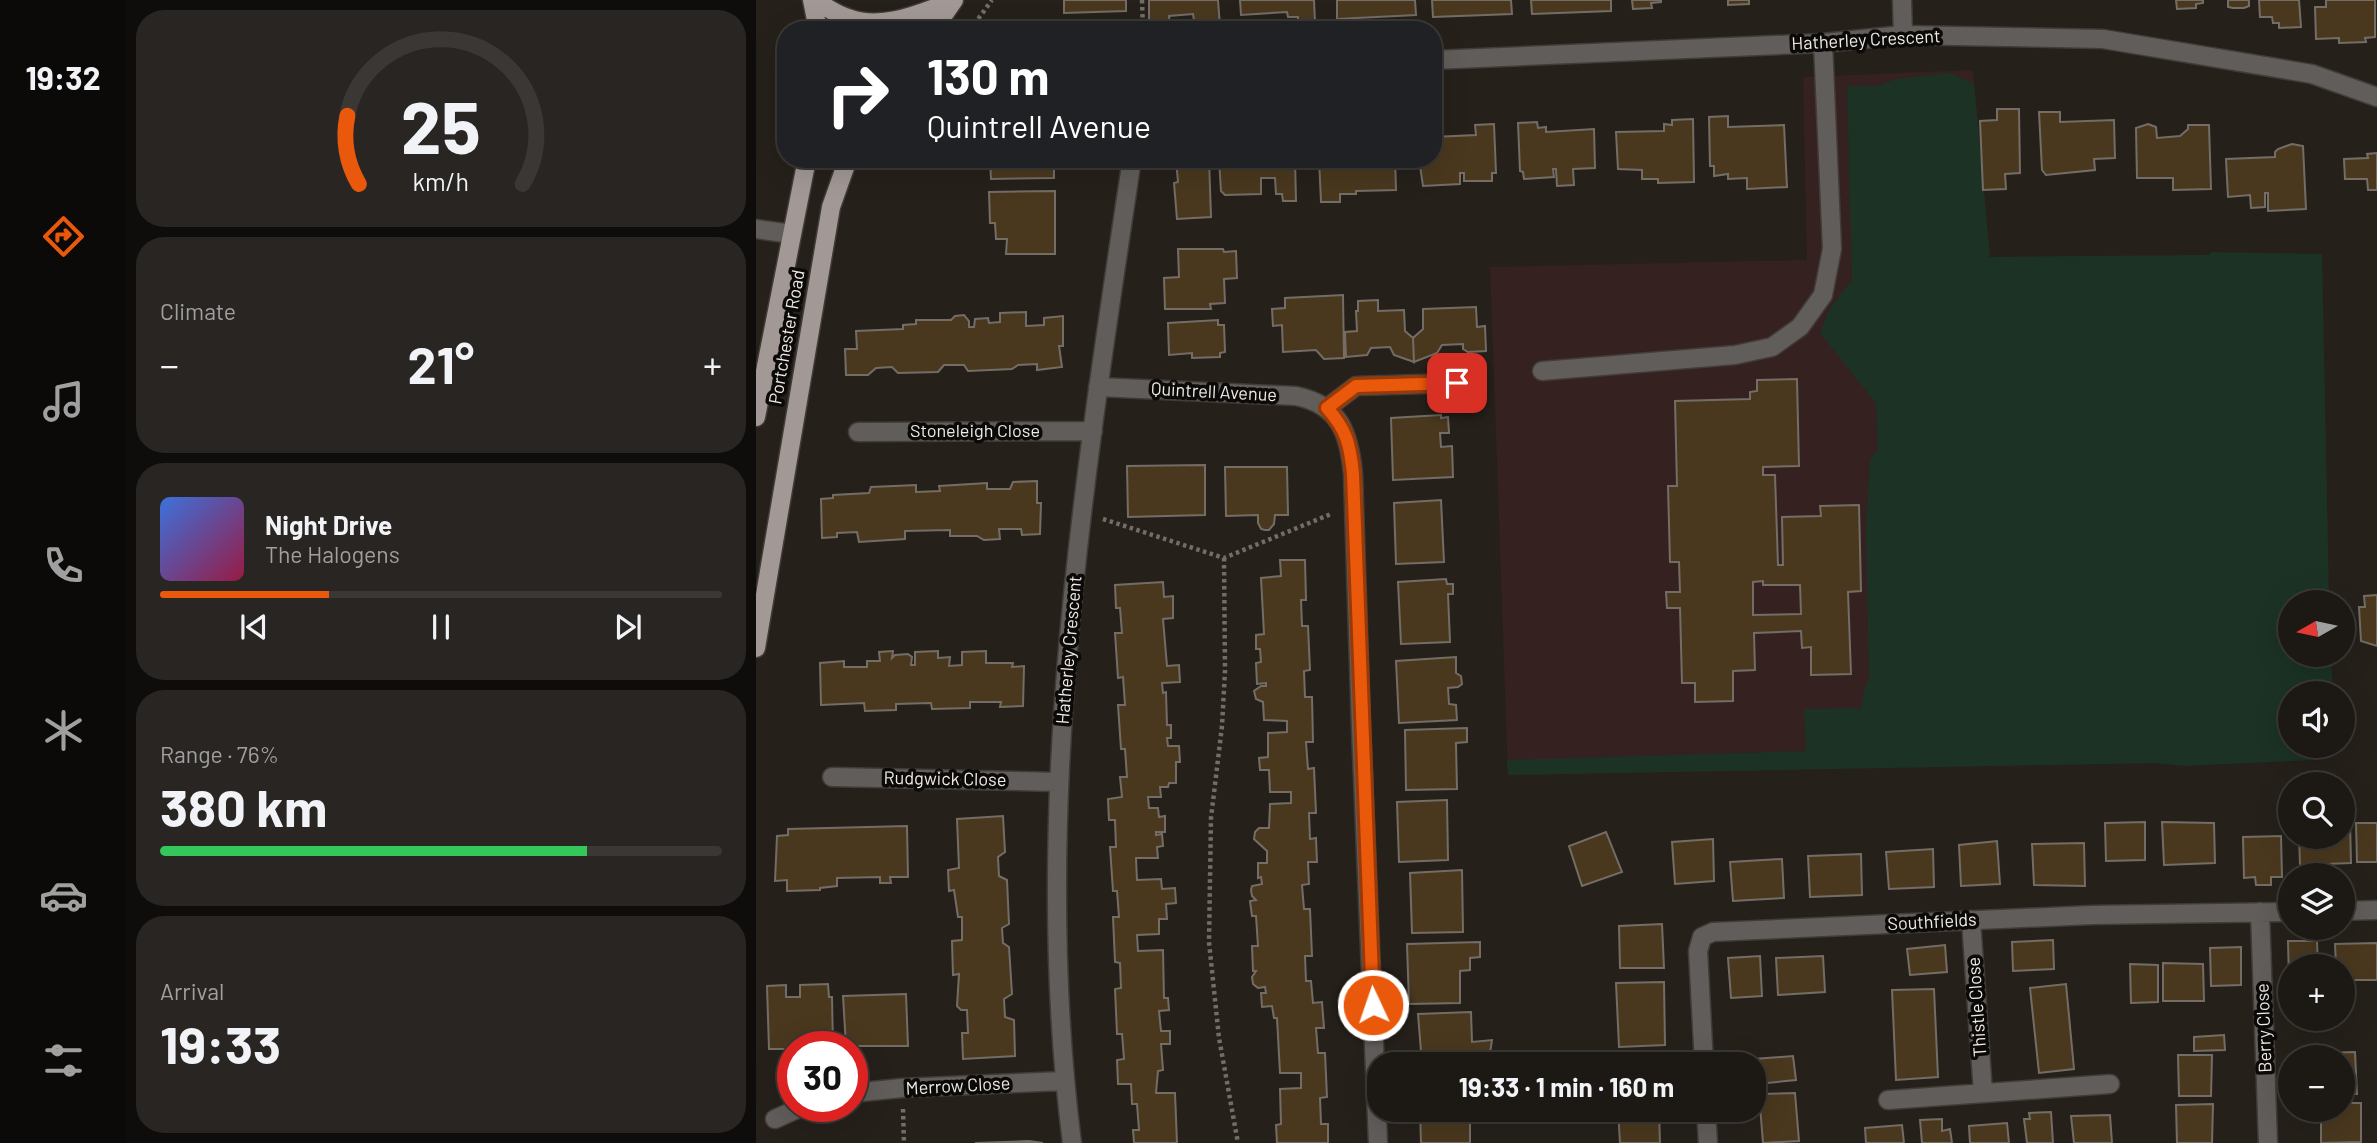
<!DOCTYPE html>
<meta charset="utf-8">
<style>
:root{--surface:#1c1814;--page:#292522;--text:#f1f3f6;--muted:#a0a0a0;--line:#3a3734;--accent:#ea580c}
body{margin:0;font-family:Barlow,sans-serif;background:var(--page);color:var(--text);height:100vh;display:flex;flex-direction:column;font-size:26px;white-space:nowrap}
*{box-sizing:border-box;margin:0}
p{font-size:23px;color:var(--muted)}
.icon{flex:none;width:38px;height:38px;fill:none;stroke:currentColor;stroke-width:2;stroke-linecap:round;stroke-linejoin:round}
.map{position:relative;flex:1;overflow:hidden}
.panel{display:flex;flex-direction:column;gap:10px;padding:10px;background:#0f0d0b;width:630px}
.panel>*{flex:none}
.hud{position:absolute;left:21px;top:21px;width:665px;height:147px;border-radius:28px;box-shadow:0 7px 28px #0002,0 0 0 2px var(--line);background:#202124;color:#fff;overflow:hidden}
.needle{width:46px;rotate:261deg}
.fabs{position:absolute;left:1522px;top:590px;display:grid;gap:14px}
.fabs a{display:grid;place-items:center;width:77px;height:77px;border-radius:50%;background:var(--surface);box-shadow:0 7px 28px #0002,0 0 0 2px var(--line);font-size:35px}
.speed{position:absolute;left:21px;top:1031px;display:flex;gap:14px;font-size:35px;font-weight:700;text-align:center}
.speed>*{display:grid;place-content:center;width:91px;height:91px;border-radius:50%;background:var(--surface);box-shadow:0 7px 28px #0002,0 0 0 2px var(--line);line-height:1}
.speed .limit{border:10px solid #d22;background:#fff;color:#111}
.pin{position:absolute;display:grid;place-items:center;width:60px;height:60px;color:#fff;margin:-30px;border-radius:14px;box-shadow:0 4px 10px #0006}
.me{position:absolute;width:77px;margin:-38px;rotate:357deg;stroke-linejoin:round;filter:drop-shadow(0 0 5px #0008)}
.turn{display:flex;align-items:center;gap:24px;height:147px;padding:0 35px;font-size:32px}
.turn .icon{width:91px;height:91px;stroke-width:2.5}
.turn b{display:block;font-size:49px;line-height:60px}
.big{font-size:52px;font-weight:700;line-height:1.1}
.panel .card{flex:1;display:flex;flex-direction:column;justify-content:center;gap:10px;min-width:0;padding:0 24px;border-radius:28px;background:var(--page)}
.panel .dial{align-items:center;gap:0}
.dial svg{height:182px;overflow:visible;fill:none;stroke:var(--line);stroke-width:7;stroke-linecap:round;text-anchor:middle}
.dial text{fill:var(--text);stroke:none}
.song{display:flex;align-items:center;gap:21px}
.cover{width:84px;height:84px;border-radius:10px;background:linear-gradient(135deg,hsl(220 70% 55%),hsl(340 70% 35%))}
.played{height:7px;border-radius:4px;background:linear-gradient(90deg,var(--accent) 30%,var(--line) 30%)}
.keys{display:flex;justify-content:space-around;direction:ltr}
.heat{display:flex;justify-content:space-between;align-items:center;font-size:38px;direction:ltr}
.charge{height:10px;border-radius:5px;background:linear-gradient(90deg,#34c759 76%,var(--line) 0)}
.trip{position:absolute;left:611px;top:1052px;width:399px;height:70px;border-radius:28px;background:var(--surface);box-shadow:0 7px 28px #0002,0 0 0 2px var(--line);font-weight:700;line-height:70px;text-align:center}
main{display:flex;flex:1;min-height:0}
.dock{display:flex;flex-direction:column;width:126px;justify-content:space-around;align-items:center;background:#0b0a08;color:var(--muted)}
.dock .icon{width:49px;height:49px}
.dock .current{color:var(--accent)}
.dock b{font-size:32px;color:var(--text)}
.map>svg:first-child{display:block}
.education{fill:#352220}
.green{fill:#1b3225}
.building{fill:#49381e;stroke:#736d66;stroke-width:2;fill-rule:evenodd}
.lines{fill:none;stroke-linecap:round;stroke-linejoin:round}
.minor-casing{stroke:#413c37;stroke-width:21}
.major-casing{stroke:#413c37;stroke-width:21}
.path{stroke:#716d68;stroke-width:4.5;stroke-dasharray:3.5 3.5;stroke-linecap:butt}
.minor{stroke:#615d5b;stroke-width:18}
.major{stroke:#a29996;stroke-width:18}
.route-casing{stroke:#983908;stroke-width:18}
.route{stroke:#ea580c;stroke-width:12}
.labels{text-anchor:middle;stroke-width:7;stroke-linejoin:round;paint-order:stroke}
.street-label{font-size:18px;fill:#eeeae6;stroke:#0c0a08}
</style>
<main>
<nav class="dock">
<b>19:32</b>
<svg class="icon current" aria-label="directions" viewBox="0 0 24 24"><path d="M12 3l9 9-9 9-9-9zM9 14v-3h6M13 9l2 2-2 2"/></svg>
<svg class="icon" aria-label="music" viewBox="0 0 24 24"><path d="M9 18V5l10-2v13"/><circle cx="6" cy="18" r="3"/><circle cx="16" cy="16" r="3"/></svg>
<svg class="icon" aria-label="phone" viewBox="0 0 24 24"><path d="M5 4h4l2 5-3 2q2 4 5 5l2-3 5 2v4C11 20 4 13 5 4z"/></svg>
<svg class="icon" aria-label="climate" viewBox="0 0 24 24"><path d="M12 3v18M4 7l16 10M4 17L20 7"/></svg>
<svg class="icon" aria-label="car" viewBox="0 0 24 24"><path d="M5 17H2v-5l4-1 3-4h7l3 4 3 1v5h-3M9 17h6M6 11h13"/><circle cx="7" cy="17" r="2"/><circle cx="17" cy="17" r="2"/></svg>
<svg class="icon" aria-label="filters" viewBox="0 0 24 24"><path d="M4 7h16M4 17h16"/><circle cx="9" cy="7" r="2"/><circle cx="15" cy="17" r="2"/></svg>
</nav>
<section class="panel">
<div class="card dial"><svg viewBox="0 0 100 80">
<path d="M14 69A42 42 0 1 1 86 69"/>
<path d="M14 69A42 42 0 0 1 9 39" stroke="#ea580c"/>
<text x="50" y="56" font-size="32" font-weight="700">25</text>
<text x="50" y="72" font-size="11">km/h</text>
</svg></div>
<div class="card"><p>Climate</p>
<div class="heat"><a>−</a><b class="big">21°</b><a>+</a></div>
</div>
<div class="card">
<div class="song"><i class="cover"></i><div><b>Night Drive</b><p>The Halogens</p></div></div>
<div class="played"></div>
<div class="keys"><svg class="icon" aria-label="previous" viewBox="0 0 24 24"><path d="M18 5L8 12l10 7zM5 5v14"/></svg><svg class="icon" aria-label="pause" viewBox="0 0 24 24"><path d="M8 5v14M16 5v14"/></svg><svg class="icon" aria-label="next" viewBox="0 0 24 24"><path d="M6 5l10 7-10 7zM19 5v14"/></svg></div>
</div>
<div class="card"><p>Range · 76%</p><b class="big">380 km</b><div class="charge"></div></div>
<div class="card"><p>Arrival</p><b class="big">19:33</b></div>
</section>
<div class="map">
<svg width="1621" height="1143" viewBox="0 0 1621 1143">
<rect width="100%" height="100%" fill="#25201a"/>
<path class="education" d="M1217,70L1234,257L1566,254L1573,602H1535V746H1576V756L1399,763L752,775L734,267L1051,260L1047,77Z"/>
<path class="green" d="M1195,73L1218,84L1234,257L1452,255L1456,252L1566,254L1573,602H1535V654L1575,655L1577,693H1535V746H1576V756H1561L1558,760L1427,766L1400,763L752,775L751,760L1050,751L1048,709L1106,708L1108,689L1113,679L1110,528L1114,460L1122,449L1120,403L1064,333L1073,310L1096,279L1091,86H1122L1140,79Z"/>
<path class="building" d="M308,0H370V11L308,13Z
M393,0H462L464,26L446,27L438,20L437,14L413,16L414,27L393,28Z
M484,0H558L559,22H542V17H532L531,12L485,15Z
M581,0H659L660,15L581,19Z
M676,0H755L756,14L677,17Z
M775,0H855V11L776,14Z
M876,0H905V2L895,3L896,8L877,9Z
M972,0H993V4L972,5Z
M1420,0H1447V3L1440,4V8L1421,9Z
M1472,0H1493V6L1488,8H1477L1472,7Z
M1503,0H1543L1545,27L1523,28V23H1517L1516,17H1504Z
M1570,0H1619V37L1609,38L1610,42L1583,43V38L1560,39L1559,7H1570Z
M1241,109H1263L1264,173L1249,174L1250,189L1227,190L1224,121L1241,120Z
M1283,112H1304V122L1358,120L1359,158L1338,159L1339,170L1290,175L1286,170Z
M972,116V127L1028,125L1031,187L991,189V178L972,179V174L958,176V166H954L953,117Z
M937,119L938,182L902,183V179H886V170L862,169L860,132L908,131V124L916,125V120Z
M781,122L782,128L790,127V132L838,129L839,168L817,169L818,185L801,186L800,169H797L798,177L768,179L767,172L764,171L762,123Z
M738,124L740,173H736V181H708V173H704V184L667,186L663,159H677V137L720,135L719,125Z
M1392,124L1400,127L1401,138L1424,136L1432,129V125H1453L1455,189L1417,190V178H1381L1380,128Z
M1536,144L1547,146L1550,209L1512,211V193H1509V207L1495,208L1494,195L1472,197L1470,159L1519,157V152L1522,149Z
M1621,153V190H1612L1611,179H1589L1588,159L1612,158L1611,154Z
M234,159H298V178L235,179Z
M453,159L455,217L421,219L418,183L422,182L420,160Z
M463,159H539L540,201H527L526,194H520L519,178H505V194L469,195L465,191Z
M563,159H639L640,190L600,191V194H584V202H565Z
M299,191V254H250L251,239H240L239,223H234L233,192Z
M422,249H467L468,252L480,251L481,278L468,279L469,303L454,304L455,309H409L408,278L423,277Z
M587,295L588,358L568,359L560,350L527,352L526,325L517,326L516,309L529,308V298Z
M622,300V311L648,310L649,331L657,338L658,362L638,355L634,347L615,348L611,355L590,357L589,332L601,331L600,311H602V301Z
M720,307L721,327L729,326L730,351L712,352L707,349V344L686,345L681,353L658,362L657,338L667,329V309Z
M270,312V326L288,325V318L307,316V346H303L306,367L281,370V364L262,365L256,369L212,371L208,365H188L182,372L142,373L136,367L120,368L112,375H90L89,349H101L100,331L147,329V325L160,324V320H195L199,316L208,315L213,321V327H218L219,319L232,318L233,323L244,322V313Z
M462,320V325H468L469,352L464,353V357L436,358V353L413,355L412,323Z
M1041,379L1043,466L1007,467V475H1019L1022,565H1027L1026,517L1065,516L1064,506L1103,505L1105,591L1092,592L1095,674L1055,675V647L1046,648L1045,631L998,633L999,670L977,671V701L939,702V683H926L924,608H911L910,592H924L923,562H914L912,486H921L919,401L994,399V392L1001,391V380ZM1007,581V585H1044L1045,614L997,615V582Z
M685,415V418L692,417L693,433H684L685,447L696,446L697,477L637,480L635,418Z
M449,465V515L372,517L371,466Z
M469,467H531L532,515H519L518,524L513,530H509L505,529L502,523V515L470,516Z
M281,481V503H285L284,534L266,535L265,529H243L244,539L228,540L221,536H194V530L149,531V539L103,542L101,532L81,533V537L66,538L65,499L77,498V495L113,493L115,487L160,485V492L184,491L183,486L231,483V489H254L257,482Z
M685,500L688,562L640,564L638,503Z
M524,560H549L550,600H545L546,626H552L554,670L548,671L549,697H556L557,742H550L552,769L558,768L560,813H553L554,839L560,838L561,862H552L553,884L546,885L548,909H554L556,956H549L550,981H555L557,1003L566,1002L568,1028H560L562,1053H569L571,1097L564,1098L565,1124H572V1143H521L520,1125L525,1124L524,1089L545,1088V1073H524L521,1018H518L516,1006L506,1007L505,993H510L509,987L502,988L497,984L496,977L500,971H497L496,946H502L500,916H496L494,901L500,900L496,896L495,890L496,886L506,884L505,877L502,878V863H511V851L498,839L499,832L503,828H513L514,804L535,803V792H514L513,770H504L503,758L512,757V733L531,732V721L508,720L507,702L500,699L498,691L505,686H510V683L501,684L500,663L505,662L504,649H500V635L508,634L505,578L525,576Z
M690,579L691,584H697V594H692L694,642L645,644L642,582Z
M407,582L408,597L417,596V618L407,619L411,666L423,665L424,682L406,683L407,693L410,692L411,725H415V738H411L412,746H423L424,762H420V783H413L412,787H404L405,797H392L393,808H402L403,817L409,816V832H400V835L406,834L407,846L401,847L402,858H380L381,880L405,879L406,889L419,888L420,903L410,904L411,919H403V934L381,935L382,951L407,950L408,998H412L413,1010L403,1011L405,1031H414V1044H405L407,1070L402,1071L400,1093H419L421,1143H378L377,1130H383L381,1104H376L375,1084H362L361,1060L368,1059L366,1034H361L359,989L365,988L364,963L359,962L357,917H363L361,891H357L354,847H360L359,820H353L352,799L366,797L364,777H371L369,749H365L362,705H369L367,677L362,678L359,633H366L364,608H360L359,585Z
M1621,595V646L1605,641L1603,607H1609L1608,596Z
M137,651L136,658L139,655L152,654L156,657L155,665H159V652L182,651V658L194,657L193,666L206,665V652L230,651V663H257L256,667L268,666L267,706L244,707L245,702H214V708L176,709L175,703L140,704V710L109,711L108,703L65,705L64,663L88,661V667H111V661H124L123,652Z
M700,657V673L705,676L706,684L702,687L692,688L693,704L700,705L701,720L643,723L640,661Z
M711,728V742L700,743L701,789L650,790L649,730Z
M691,800L692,860L643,862L641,802Z
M247,816L249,852L242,857L243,876L251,880L253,924L246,928L247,943L253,947L256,994L248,999L249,1017L258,1020L259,1056L207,1059L206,1033H212L211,1010H205L201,1006L203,974L197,975L196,941L206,940V917H202L198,890L193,891L192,870L203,868L201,819Z
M1389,822V860L1350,861L1349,823Z
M1406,822L1458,823L1459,863L1408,865Z
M1587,822H1594L1595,863L1544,865L1543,836H1587Z
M1600,823H1621V862H1601Z
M151,826L152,877H134L135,883H124V877L81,878V886L64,888V890L31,891V880L19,881L21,836L32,835V829Z
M850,832L866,872L826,886L813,846Z
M1525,836L1526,877H1515V885H1500L1499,877L1488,878L1487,837Z
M957,839L958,881L919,884L916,842Z
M1241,841L1244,884L1205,886L1203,845Z
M1328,843L1329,886L1278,885L1276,844Z
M1177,849L1178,887L1133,889L1130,852Z
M1105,854L1106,895L1054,897L1052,856Z
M1026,859L1028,898L977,901L974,862Z
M706,870L707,932L656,933L654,873Z
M906,924L908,968H864L863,926Z
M1297,940L1298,969L1257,971L1256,942Z
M1532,941H1561L1562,966H1535V982H1533Z
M724,942V957L714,958V970L704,971V1003L653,1004L651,944Z
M1621,943V980H1587V966H1580L1579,944Z
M1189,945L1191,972L1154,975L1151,949Z
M1485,947V985L1455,986L1454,948Z
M1004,956L1006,996L975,998L972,958Z
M1067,956L1069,992L1022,995L1020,958Z
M1407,963L1447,964L1448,1001H1407Z
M1374,964L1402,965V1002L1375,1003Z
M908,982L909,1045L863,1047L860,983Z
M72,984L73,997H76L77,1046H37V1049H13L11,986L30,985V997H44V985Z
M1310,984L1318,1069L1283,1073L1274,988Z
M1178,989L1182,1077L1140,1080L1136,990Z
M150,994L152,1046H90L87,996Z
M715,1012L716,1042L736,1040L734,1053H728V1064H666L662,1014Z
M1468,1035L1469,1050L1438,1051V1037Z
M1599,1052L1601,1094H1587V1057H1565V1053Z
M899,1053L900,1064H868L867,1055Z
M1422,1055H1456L1455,1096H1423Z
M1037,1056L1040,1080L1001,1084L998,1059Z
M1039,1093L1043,1141L1007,1143L1003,1094Z
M1587,1103H1605V1142L1565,1143V1110H1587Z
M1457,1104L1456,1143H1421L1420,1105Z
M664,1110H730L726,1115H714V1143H665Z
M862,1110H903L904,1143H864Z
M1295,1112L1297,1143H1271L1268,1119H1274L1273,1113Z
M1354,1115L1356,1143H1318L1315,1116Z
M1186,1119V1131L1194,1129L1196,1143H1166L1164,1120Z
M1251,1123L1253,1143H1214L1213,1126Z
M1146,1125L1148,1143H1110L1109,1128Z
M273,1141L287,1143H219Z"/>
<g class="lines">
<defs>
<path id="minor" d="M1146,0L1147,35
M677,60L1067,43L1147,35L1347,39L1556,74L1621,97
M0,229L36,234
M786,371L979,355L1016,347L1044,327L1067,295L1076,249L1067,43
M342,387L540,396C584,405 593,433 597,474L605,728L622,1143
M571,408L600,386L701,383
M102,432L337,431
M76,777L302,782
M1587,911L1621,910
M1504,912L1512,1143
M1215,920L1227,1093
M948,1064L942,951L946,937L957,932L1336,915L1535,912
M96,1093L146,1088L308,1081
M1132,1100L1354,1084
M950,1110L952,1143
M19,1119L48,1106
M316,1143C274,815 327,484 376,159"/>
<path id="major" d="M56,0L62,30
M59,0C69,7 80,14 92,18C127,31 165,13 197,1
M177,30L198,0
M0,417L51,159
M0,648L75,207L92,159"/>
</defs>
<use href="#minor" class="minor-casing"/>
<use href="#major" class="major-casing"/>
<path class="path" d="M386,0L387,30
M214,30L236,0
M347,519L468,558L575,514
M468,558L469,671L466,726L455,818L453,942L463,1038L482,1143
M147,1109L148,1143"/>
<use href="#minor" class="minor"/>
<use href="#major" class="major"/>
</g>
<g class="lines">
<defs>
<path id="route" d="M617,1005L597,474C594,445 591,430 571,408L600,386L701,383"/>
</defs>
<use href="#route" class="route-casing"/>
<use href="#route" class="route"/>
</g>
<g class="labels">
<g class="street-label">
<text transform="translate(1110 40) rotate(-3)" y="6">Hatherley Crescent</text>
<text transform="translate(31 337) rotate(-80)" y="6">Portchester Road</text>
<text transform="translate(458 392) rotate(3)" y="6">Quintrell Avenue</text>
<text x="219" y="437">Stoneleigh Close</text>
<text transform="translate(313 650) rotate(-85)" y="6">Hatherley Crescent</text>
<text transform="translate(189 779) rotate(1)" y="6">Rudgwick Close</text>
<text transform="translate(1176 922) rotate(-3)" y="6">Southfields</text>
<text transform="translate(1221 1007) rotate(-94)" y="6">Thistle Close</text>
<text transform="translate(1508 1028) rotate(-92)" y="6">Berry Close</text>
<text transform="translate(202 1086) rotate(-3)" y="6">Merrow Close</text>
</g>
</g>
</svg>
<div class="fabs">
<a><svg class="needle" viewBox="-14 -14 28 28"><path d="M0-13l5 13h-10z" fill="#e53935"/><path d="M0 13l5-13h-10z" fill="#a0a0a0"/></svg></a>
<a><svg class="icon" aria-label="sound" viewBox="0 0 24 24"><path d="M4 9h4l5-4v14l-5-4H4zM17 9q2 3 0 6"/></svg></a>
<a><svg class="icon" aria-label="search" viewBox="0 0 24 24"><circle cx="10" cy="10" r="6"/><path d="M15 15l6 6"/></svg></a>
<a><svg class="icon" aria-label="layers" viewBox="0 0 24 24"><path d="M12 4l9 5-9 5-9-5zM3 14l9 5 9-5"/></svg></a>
<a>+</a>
<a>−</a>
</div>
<div class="speed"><div class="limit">30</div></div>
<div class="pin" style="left:701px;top:383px;background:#d93025"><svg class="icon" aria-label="arrive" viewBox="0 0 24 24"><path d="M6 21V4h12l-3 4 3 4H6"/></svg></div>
<svg class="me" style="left:617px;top:1005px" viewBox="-20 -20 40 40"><circle r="17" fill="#ea580c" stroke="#fff" stroke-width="3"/><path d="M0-11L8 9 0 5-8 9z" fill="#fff"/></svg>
<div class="trip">19:33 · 1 min · 160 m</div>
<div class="hud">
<div class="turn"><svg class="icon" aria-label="right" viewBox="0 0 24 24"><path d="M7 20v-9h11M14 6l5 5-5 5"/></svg><div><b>130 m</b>Quintrell Avenue</div></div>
</div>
</div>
</main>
